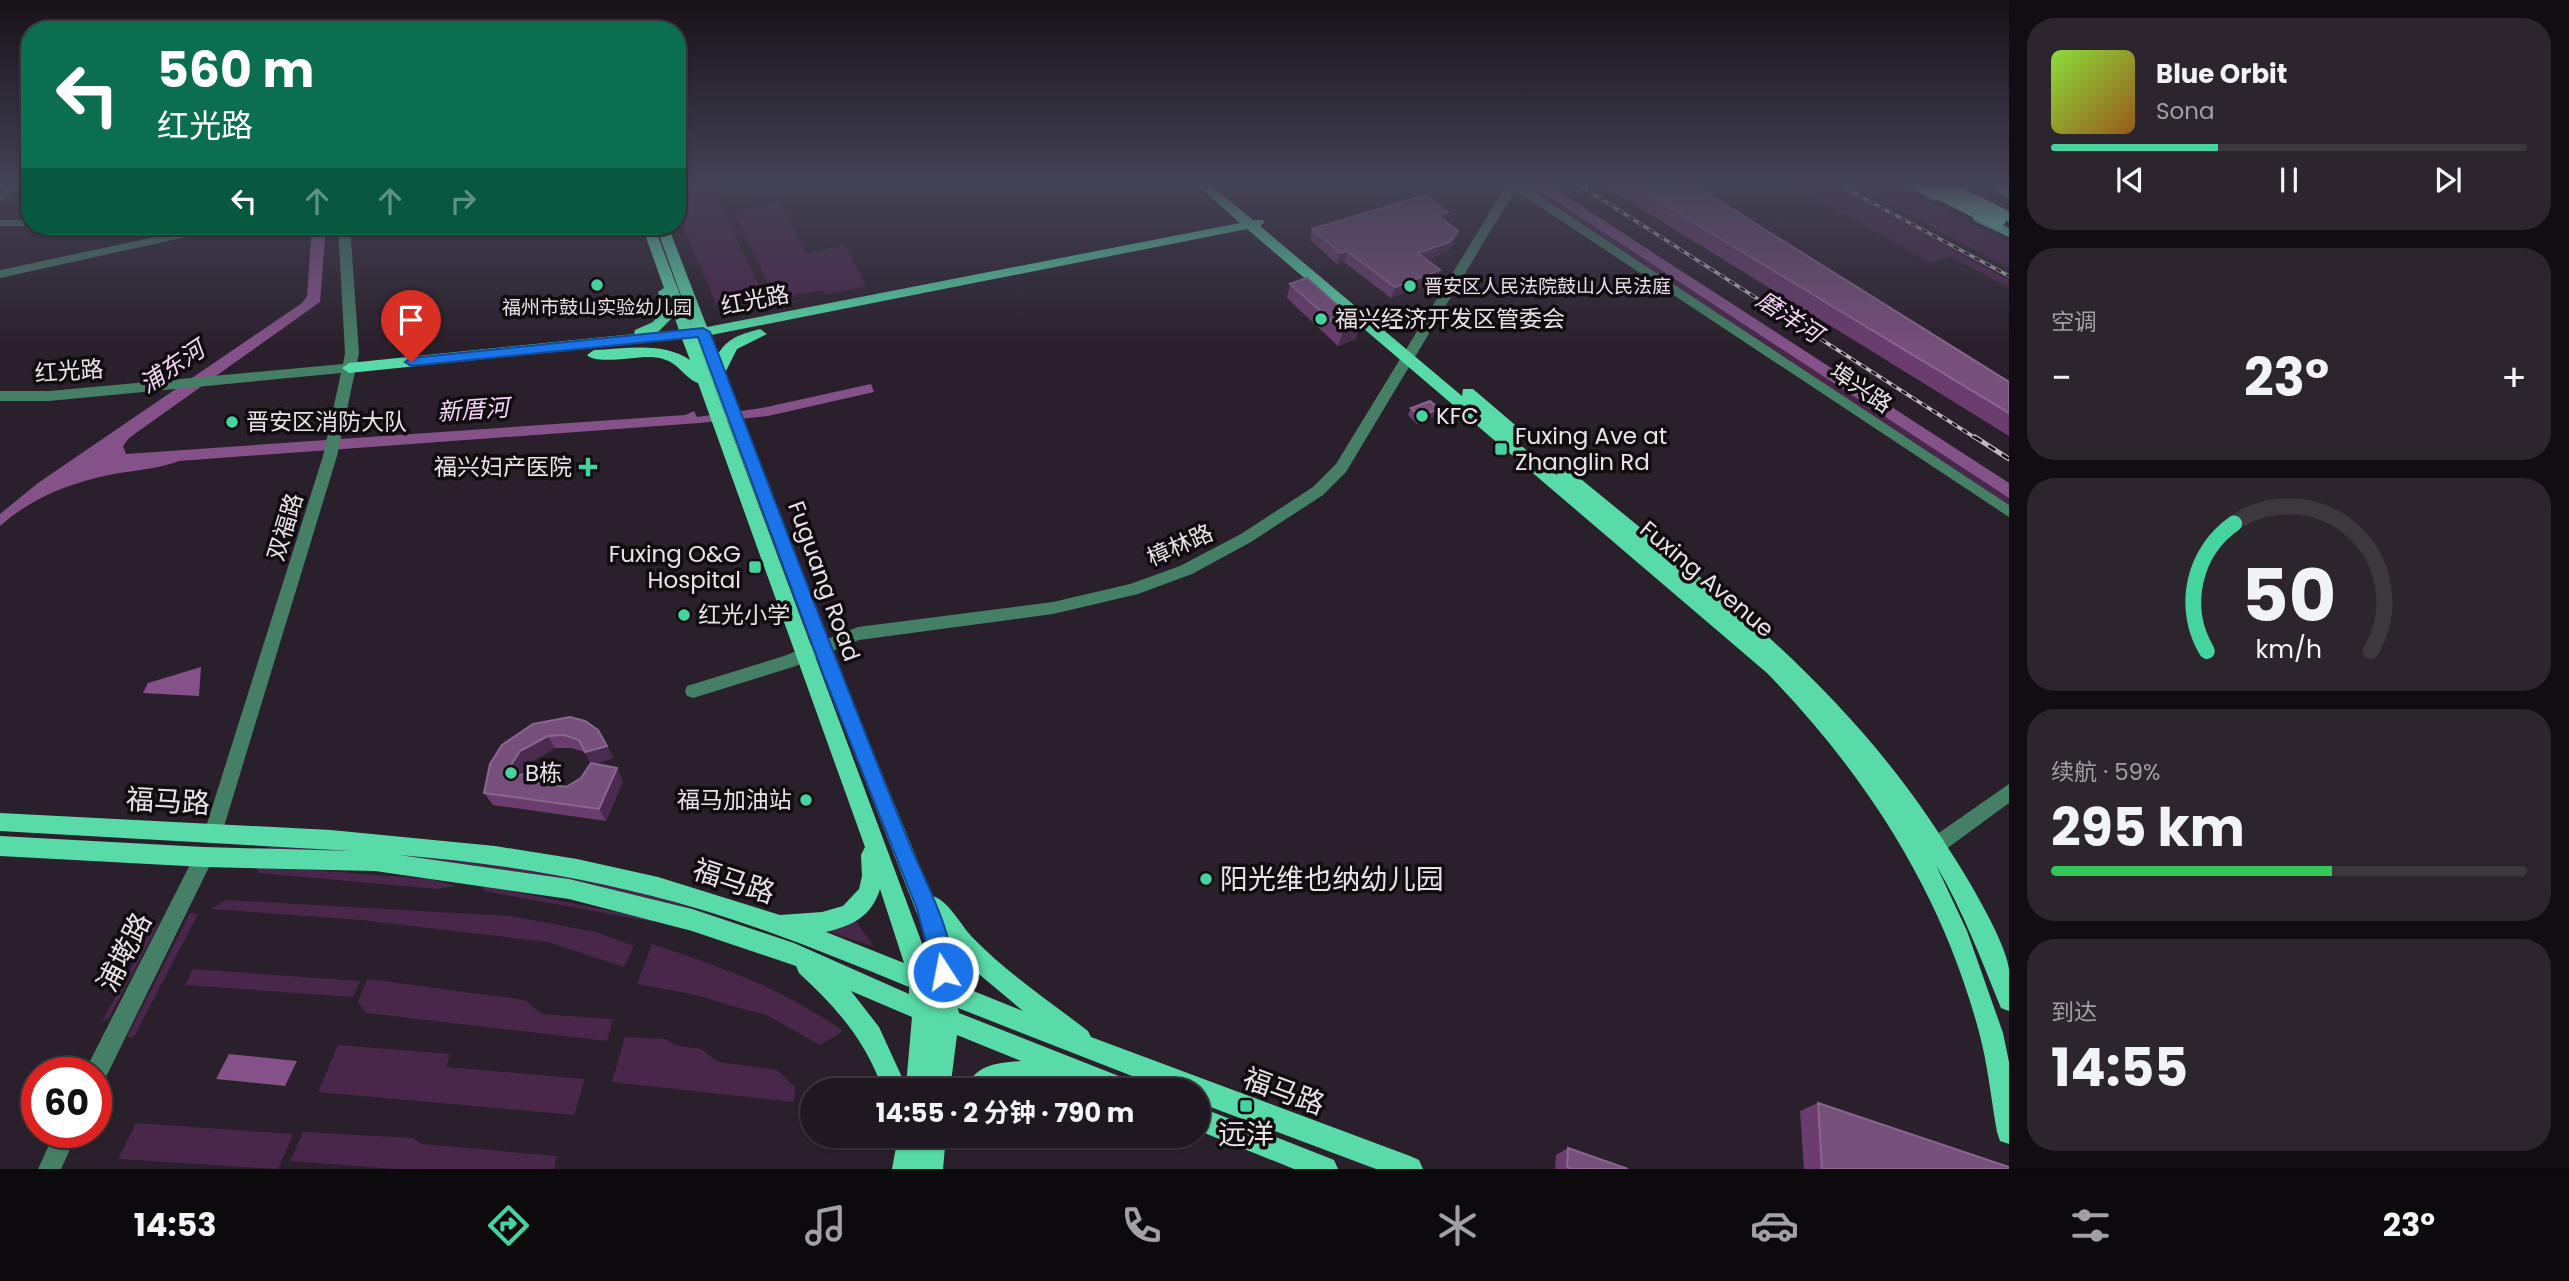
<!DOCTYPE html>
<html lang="zh">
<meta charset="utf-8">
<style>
:root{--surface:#201820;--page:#2d252d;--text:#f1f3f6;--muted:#a2a0a5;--line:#3d373e;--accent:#45d49f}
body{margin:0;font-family:Poppins,"Noto Sans SC",sans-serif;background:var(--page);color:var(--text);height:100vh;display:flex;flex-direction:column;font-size:26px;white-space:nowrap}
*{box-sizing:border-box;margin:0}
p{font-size:23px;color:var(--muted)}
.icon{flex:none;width:38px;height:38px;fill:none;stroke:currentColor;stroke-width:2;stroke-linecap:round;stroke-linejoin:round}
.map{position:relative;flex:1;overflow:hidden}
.drawer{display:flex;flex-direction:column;gap:18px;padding:18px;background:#120d12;width:560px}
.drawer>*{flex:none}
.banner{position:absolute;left:21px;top:21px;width:665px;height:214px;border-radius:28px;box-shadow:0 2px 5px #0004,0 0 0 2px var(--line);background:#0b6e4f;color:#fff;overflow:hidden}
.speed{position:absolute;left:21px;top:1057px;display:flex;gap:14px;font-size:35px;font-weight:700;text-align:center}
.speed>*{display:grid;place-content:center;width:91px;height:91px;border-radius:50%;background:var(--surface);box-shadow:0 2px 5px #0004,0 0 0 2px var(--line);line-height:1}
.speed .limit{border:10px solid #d22;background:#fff;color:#111}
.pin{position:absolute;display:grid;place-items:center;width:60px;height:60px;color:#fff;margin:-72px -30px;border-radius:50% 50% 50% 0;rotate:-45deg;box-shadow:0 0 7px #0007}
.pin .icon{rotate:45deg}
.me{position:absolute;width:77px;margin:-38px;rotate:349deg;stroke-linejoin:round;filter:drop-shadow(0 0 5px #0008)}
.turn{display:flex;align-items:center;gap:24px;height:147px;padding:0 21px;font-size:32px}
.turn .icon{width:91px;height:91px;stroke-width:2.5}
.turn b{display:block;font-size:49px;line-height:60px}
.lanes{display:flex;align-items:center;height:66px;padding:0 21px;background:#0003;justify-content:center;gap:35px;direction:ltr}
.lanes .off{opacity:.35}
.big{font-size:52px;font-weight:700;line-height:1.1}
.drawer .card{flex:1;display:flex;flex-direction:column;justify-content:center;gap:10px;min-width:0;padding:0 24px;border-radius:28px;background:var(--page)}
.drawer .dial{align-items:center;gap:0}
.dial svg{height:182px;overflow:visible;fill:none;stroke:var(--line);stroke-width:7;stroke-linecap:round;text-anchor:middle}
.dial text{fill:var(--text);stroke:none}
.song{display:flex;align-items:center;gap:21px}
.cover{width:84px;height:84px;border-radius:10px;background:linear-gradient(135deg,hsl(90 70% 55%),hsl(30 70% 35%))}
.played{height:7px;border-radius:4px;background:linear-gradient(90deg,var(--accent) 35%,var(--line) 35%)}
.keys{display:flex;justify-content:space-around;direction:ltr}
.heat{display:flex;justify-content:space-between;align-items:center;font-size:38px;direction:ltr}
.charge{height:10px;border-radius:5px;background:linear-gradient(90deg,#34c759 59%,var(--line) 0)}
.trip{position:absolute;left:800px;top:1078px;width:410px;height:70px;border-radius:35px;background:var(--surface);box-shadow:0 2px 5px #0004,0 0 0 2px var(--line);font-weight:700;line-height:70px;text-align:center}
.menu{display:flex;height:112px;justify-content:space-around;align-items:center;background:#0d0a0d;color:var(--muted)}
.menu .icon{width:49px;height:49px}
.menu .active{color:var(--accent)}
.menu b{font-size:32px;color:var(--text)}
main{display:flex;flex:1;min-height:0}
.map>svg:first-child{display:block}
.green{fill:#48274b}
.water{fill:#845289}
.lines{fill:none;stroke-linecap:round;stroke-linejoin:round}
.minor{fill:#457f66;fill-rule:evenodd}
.major{fill:#58dba8;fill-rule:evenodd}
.highway{fill:#83f9c7;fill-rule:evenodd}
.rail-far1-casing{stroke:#c1b9c1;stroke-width:3.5}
.rail-casing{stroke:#c1b9c1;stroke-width:5}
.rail-far1{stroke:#100c10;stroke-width:2;stroke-dasharray:6;stroke-linecap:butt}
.rail{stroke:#100c10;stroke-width:2.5;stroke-dasharray:8;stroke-linecap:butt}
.highway-bridge{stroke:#83f9c7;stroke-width:17}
.wall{fill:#6a3d6e;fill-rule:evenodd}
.shaded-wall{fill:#4a2a4e}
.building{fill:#774f7b;stroke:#89668d;stroke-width:2}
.route{fill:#1a73e8;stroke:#114b97;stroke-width:2}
.poi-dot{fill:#45d49f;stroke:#100c10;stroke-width:2.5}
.labels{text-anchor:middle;stroke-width:7;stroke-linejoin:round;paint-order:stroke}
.far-poi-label{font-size:19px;fill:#e9e2e9;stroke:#100c10;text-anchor:start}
.street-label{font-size:23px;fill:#e9e2e9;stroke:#100c10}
.poi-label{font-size:23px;fill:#e9e2e9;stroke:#100c10;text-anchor:start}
.water-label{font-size:24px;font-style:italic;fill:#f3d6f6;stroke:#100c10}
.near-street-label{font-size:28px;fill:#e9e2e9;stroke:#100c10}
.near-poi-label{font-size:28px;fill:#e9e2e9;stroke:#100c10;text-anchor:start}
</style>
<main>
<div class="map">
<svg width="2009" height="1169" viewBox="0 0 2009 1169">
<rect width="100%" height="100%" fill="#2a202b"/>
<path class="green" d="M677,184H710L766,300L776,304L825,296L743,312L730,311L717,305L677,213Z
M1517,184H1530L2009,497V510Z
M1790,184H1832L2009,280V288L1950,256L1931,263Z
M1851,184H1895L2009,242V268Z
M780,203L806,253L845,245L867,286L826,295L823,290L775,299L736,216L743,210Z
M269,846C431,849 597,868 748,928L570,880L464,864L267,849Z
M260,866L430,879L456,886L437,889L259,873L257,869Z
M486,886L651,919L653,922L485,891L482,889Z
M226,900L511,916L595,932L634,946L624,967L548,942L361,920L211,909Z
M190,913L198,914L134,1037H127Z
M853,917L874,947L819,928Z
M161,920L109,1018L102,1022L151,930Z
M652,944C724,968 780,987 843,1031L820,1045L768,1016L691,994L637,984Z
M193,969L360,981L353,997L185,985Z
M367,979L525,1000L541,1014L613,1019L607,1041L366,1013L358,1002Z
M625,1037L666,1039L674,1045L701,1049L718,1062L777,1070L795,1087L794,1102L612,1082Z
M338,1045L450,1054L446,1067L585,1079L574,1115L318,1092Z
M136,1123L293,1134L278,1169L118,1159Z
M303,1132L413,1138L422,1144L557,1156L554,1169H395L290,1161Z"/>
<path class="water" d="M1530,184H1547L2009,483V498Z
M312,226H326L320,302L129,438L123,446L126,454L685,415L694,411L697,417L762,408L871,384L874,392L768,416L699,423L179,461C155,470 133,470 109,475C69,483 30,499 0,526V514L38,483L302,303L307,296Z
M201,667L199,696L143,693L148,683Z
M229,1054L297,1061L285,1086L216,1079Z"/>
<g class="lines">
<path class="minor" d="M16,184H30V187L15,190L0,202V193L7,186Z
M1507,184H1521L2009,505V517L1515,190L1346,472L1323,495L1251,542L1192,574L1138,594L1053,614L859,640L793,667L693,698L687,696L685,691L687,686L784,656L858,627L1053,602L1130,584L1180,566L1241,534L1313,487L1336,464Z
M0,220H23L29,223L23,226H0Z
M57,226H69L68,228L105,226C94,233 70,237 57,232Z
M207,226H228L222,229L0,278V270Z
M338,226H350L359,353L337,456L222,833L220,839L213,842L206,839L204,833L323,456L341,373L49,401H0V391H49L343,364L345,353Z
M2009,784V803L1934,858L1927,861L1920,858L1918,852L1920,846Z
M204,848L211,851L213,857L211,863L104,1081L96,1084V1073H85L88,1065L197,851Z
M55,1132H78L61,1169H38Z"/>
<path class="major" d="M1196,184H1209L1253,220H1263L1264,223L1260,226L1462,396L1463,389H1473L1521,430L1524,434L1521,438L1513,439L1557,475L1559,471H1571C1713,588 1852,691 1950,851C1967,877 2005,940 2009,969C2009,983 2009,998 2009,1011L2001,1008C1981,959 1963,911 1936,865L1967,931L2003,1033L2009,1062V1144L2000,1141L1997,1132C1991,1099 1988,1065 1979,1032C1942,893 1867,776 1767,673L1247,229L711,335L718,354C728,337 742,334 760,329L767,334L737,349L725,373L842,676L932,896C948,899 961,926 973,938C1007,973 1049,1001 1088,1031L1091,1037L1410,1156L1419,1160L1423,1169H1376L1197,1102V1090H1168L958,1008L959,1013L1134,1082L1138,1090H1096L1067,1079L997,1086L994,1090H965C975,1064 997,1063 1021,1061L957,1035L950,1090H883C866,1041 837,1008 799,973L796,966L692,931L569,899L375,871L204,867L0,856V836L204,847L353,851L0,831V813L331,830L495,846L577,859L658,877L780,915L822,912L843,906L859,889L862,876L861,855L865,847L698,383C679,375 680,359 651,357C636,356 596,365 587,355L594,350C626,349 662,341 690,360L682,339L349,373L342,368L349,363L634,334L635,330L653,322L663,310L658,292L664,288L642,226H654L693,329L656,226H668L707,327L1240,223ZM674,316L679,330L658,332ZM696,337L824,676L922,926L930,953L932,974L929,973L923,946ZM399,855C500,863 602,880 699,909C770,930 840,959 909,987V994L794,943L692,909L569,879ZM880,889L904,963L826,932C852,926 872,916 880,889ZM950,945L974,970L1023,1011L956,984ZM851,991L912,1017L906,1086L879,1027Z
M1904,184H1919L1944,198L1934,201Z
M1984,184H1999L2009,188V197Z
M1979,214L2009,228V237L1974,221L1973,218Z
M1197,1106L1334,1160L1338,1169H1294L1197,1130Z
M898,1136H946L943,1169H892Z"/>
<path class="highway" d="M1936,184H1954L2009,211V222Z"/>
<defs>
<path id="rail-far1" d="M1578,184L1977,439
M1837,184L2009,276"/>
<path id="rail" d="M1975,437L2009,459"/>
</defs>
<use href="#rail-far1" class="rail-far1-casing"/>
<use href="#rail" class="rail-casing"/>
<use href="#rail-far1" class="rail-far1"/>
<use href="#rail" class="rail"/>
<path class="highway-bridge" d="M1925,184L1997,220"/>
</g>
<path class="wall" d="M1601,184H1692L2009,382V436Z
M1448,212L1445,221L1455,242L1446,253L1426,260L1436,281L1391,298L1344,262L1337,264L1310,240L1312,229Z
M1290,284L1356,339L1338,346L1287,298Z
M1411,408L1439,409L1436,416L1417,424L1408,415Z
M570,717L614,758L594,764L623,781L606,821L493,805L484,793L490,764ZM555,748H571L585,752L591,764L581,778L566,787L532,782L522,774L528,764Z
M1818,1103L2009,1169H1804L1800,1111Z
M1568,1148L1628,1169H1555L1556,1155Z"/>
<path class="shaded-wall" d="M1448,212L1444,223L1437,215Z
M1458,231L1455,242L1446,253L1414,264L1418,253Z
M1347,251L1344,262L1337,264L1340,253Z
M1440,270L1436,281L1391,298L1395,287Z
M1360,325L1356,339L1338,346L1343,331Z
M1439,409L1436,416L1417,424L1420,416Z
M548,736L555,748L528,764L520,778H511V765L520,751Z
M607,746L614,758L592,765L585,752Z
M617,768L623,781L606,821L599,809Z"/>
<path class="building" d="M1630,184H1692L2009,382V413Z
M1425,195L1448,212L1437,215L1458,231L1450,242L1418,253L1440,270L1395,287L1347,251L1340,253L1312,229Z
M1307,278L1360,325L1343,331L1290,284Z
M1430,401L1439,409L1420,416L1411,408Z
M570,717L585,721L598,730L607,746L585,752L579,740L564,735L548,736L520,751L511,765V778L526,773L531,781L566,787L581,778L591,763L617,768L599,809L484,793L490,764L502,745L533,724Z
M1818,1103L2009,1167V1169H1822Z
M1568,1148L1628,1169H1572L1567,1167Z"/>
<linearGradient id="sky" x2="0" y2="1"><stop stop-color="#171218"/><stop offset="0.53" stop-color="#444255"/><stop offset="1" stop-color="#444255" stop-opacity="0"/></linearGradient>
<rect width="2009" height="347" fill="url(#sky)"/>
<path class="route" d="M703,328L710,332C776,505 842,678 912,850C924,878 962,951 950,979L943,982L936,979L917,909L824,676L698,337L411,366L405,362L411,358Z"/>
<g class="poi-dot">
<circle cx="597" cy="285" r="7"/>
<circle cx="1410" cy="286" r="7"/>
<circle cx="1321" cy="319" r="7"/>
<circle cx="1422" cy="416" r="7"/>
<circle cx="232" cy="422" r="7"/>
<rect x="1494" y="442" width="14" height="14" rx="3.5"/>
<path d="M584.5 456.5h7v7h7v7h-7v7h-7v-7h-7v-7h7z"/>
<rect x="748" y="560" width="14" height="14" rx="3.5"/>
<circle cx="684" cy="615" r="7"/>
<circle cx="511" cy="773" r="7"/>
<circle cx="806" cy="800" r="7"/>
<circle cx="1206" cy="879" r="7"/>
<rect x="1239" y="1099" width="14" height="14" rx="3.5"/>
</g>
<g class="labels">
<g class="far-poi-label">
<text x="1424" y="293">晋安区人民法院鼓山人民法庭</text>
<text x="597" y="314" text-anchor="middle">福州市鼓山实验幼儿园</text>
</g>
<g class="street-label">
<text transform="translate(755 300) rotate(-11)" y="8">红光路</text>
<text transform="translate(69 371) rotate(-4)" y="8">红光路</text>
<text transform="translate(1861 388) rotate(34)" y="8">埠兴路</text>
<text transform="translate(285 527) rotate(-73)" y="8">双福路</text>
<text transform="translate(1180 545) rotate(-24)" y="8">樟林路</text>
<text transform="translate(1707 579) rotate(40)" y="8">Fuxing Avenue</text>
<text transform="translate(824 581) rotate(70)" y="8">Fuguang Road</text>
</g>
<g class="poi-label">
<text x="1335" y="327">福兴经济开发区管委会</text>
<text x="1436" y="424">KFC</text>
<text x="246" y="430">晋安区消防大队</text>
<text x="1515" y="444">Fuxing Ave at<tspan x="1515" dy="26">Zhanglin Rd</tspan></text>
<text x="572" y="475" text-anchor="end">福兴妇产医院</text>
<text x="741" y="562" text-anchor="end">Fuxing O&amp;G<tspan x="741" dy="26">Hospital</tspan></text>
<text x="698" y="623">红光小学</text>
<text x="525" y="781">B栋</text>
<text x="792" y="808" text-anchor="end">福马加油站</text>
</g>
<g class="water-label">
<text transform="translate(1789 317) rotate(33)" y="8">磨洋河</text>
<text transform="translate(172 367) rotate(-34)" y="8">浦东河</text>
<text transform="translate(473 410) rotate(-4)" y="8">新厝河</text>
</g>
<g class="near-street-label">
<text transform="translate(168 801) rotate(3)" y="10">福马路</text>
<text transform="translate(734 881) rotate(18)" y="10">福马路</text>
<text transform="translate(124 952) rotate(-63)" y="10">浦墘路</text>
<text transform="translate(1284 1091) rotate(20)" y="10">福马路</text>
</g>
<g class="near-poi-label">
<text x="1220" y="889">阳光维也纳幼儿园</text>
<text x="1246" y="1144" text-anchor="middle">远洋</text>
</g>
</g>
</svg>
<div class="speed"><div class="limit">60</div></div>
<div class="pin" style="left:411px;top:362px;background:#d93025"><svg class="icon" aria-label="arrive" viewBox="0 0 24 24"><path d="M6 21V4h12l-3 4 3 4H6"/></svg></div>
<svg class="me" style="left:943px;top:972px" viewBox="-20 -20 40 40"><circle r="17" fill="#1a73e8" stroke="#fff" stroke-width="3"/><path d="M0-11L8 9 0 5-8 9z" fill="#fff"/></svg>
<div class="trip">14:55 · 2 分钟 · 790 m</div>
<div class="banner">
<div class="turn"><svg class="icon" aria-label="left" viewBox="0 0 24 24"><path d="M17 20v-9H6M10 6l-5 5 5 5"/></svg><div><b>560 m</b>红光路</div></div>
<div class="lanes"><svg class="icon" aria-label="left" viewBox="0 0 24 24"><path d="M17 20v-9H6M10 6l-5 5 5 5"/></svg><svg class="icon off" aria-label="ahead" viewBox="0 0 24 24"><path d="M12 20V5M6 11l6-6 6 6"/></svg><svg class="icon off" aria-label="ahead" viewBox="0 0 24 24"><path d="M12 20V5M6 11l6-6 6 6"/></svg><svg class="icon off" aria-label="right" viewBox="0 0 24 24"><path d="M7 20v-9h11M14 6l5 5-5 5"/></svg></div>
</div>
</div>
<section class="drawer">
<div class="card">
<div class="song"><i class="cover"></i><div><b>Blue Orbit</b><p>Sona</p></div></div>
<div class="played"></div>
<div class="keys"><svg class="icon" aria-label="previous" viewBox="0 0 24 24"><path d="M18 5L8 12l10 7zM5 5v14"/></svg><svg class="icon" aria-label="pause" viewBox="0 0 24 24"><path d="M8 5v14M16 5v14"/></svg><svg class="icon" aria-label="next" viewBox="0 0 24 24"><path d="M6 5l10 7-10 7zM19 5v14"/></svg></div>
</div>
<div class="card"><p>空调</p>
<div class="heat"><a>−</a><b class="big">23°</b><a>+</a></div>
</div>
<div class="card dial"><svg viewBox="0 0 100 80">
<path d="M14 69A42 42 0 1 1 86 69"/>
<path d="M14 69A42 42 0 0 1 26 13" stroke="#45d49f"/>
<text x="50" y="56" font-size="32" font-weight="700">50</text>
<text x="50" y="72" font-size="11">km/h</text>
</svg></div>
<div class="card"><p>续航 · 59%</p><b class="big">295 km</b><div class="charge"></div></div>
<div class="card"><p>到达</p><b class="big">14:55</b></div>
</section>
</main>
<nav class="menu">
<b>14:53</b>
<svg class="icon active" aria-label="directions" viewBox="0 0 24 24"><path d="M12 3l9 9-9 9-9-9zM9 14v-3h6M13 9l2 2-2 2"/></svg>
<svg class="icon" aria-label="music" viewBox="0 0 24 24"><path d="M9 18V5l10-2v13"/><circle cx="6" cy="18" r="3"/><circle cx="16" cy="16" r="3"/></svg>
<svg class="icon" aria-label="phone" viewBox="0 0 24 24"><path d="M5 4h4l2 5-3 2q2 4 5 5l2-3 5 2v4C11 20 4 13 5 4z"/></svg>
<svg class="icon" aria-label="climate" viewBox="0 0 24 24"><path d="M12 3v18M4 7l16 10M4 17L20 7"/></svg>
<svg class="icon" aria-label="car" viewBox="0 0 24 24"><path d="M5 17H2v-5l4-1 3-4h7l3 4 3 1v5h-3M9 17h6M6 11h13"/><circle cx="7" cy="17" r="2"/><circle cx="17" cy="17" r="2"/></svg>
<svg class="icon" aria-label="filters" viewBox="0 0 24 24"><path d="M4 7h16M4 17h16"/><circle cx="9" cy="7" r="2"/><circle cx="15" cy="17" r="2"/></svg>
<b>23°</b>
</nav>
